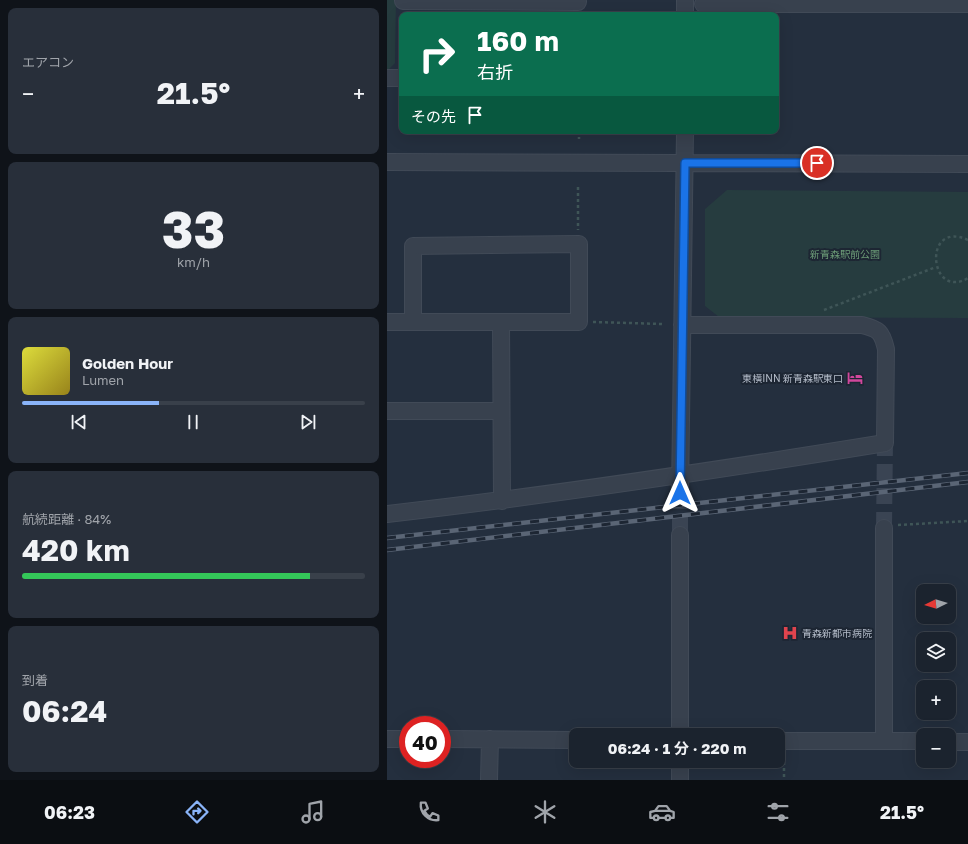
<!DOCTYPE html>
<html lang="ja">
<meta charset="utf-8">
<style>
:root{--surface:#1b232e;--page:#282f3a;--text:#f1f3f6;--muted:#a0a4aa;--line:#39404a;--accent:#8ab4f8}
body{margin:0;font-family:"Golos Text","Noto Sans JP",sans-serif;background:var(--page);color:var(--text);height:100vh;display:flex;flex-direction:column;font-size:15px;white-space:nowrap}
*{box-sizing:border-box;margin:0}
p{font-size:13px;color:var(--muted)}
.icon{flex:none;width:22px;height:22px;fill:none;stroke:currentColor;stroke-width:2;stroke-linecap:round;stroke-linejoin:round}
.map{position:relative;flex:1;overflow:hidden}
.sheet{display:flex;flex-direction:column;gap:8px;padding:8px;background:#0f1319;width:387px}
.sheet>*{flex:none}
.hud{position:absolute;left:12px;top:12px;width:380px;height:122px;border-radius:8px;box-shadow:0 4px 16px #0002,0 0 0 1px var(--line);background:#0b6e4f;color:#fff;overflow:hidden}
.needle{width:26px;rotate:265deg}
.buttons{position:absolute;left:529px;top:584px;display:grid;gap:8px}
.buttons a{display:grid;place-items:center;width:40px;height:40px;border-radius:8px;background:var(--surface);box-shadow:0 4px 16px #0002,0 0 0 1px var(--line);font-size:20px}
.speed{position:absolute;left:12px;top:716px;display:flex;gap:8px;font-size:20px;font-weight:700;text-align:center}
.speed>*{display:grid;place-content:center;width:52px;height:52px;border-radius:50%;background:var(--surface);box-shadow:0 4px 16px #0002,0 0 0 1px var(--line);line-height:1}
.speed .limit{border:6px solid #d22;background:#fff;color:#111}
.pin{position:absolute;display:grid;place-items:center;width:34px;height:34px;color:#fff;margin:-17px;border:2px solid #fff;border-radius:50%;box-shadow:0 1px 4px #0007}
.me{position:absolute;width:44px;margin:-22px;rotate:0deg;stroke-linejoin:round;filter:drop-shadow(0 0 3px #0008)}
.turn{display:flex;align-items:center;gap:14px;height:84px;padding:0 12px;font-size:18px}
.turn .icon{width:52px;height:52px;stroke-width:2.5}
.turn b{display:block;font-size:28px;line-height:34px}
.then{display:flex;align-items:center;height:38px;padding:0 12px;background:#0003;gap:8px;font-size:15px}
.big{font-size:30px;font-weight:700;line-height:1.1}
.sheet .tile{flex:1;display:flex;flex-direction:column;justify-content:center;gap:6px;min-width:0;padding:0 14px;border-radius:8px;background:var(--page)}
.sheet .dial{align-items:center;gap:0}
.dial b{font-size:52px;line-height:1}
.song{display:flex;align-items:center;gap:12px}
.cover{width:48px;height:48px;border-radius:6px;background:linear-gradient(135deg,hsl(60 70% 55%),hsl(50 70% 35%))}
.played{height:4px;border-radius:2px;background:linear-gradient(90deg,var(--accent) 40%,var(--line) 40%)}
.keys{display:flex;justify-content:space-around;direction:ltr}
.heat{display:flex;justify-content:space-between;align-items:center;font-size:22px;direction:ltr}
.charge{height:6px;border-radius:3px;background:linear-gradient(90deg,#34c759 84%,var(--line) 0)}
.trip{position:absolute;left:182px;top:728px;width:216px;height:40px;border-radius:8px;background:var(--surface);box-shadow:0 4px 16px #0002,0 0 0 1px var(--line);font-weight:700;line-height:40px;text-align:center}
.tabs{display:flex;height:64px;justify-content:space-around;align-items:center;background:#0b0e12;color:var(--muted)}
.tabs .icon{width:28px;height:28px}
.tabs .selected{color:var(--accent)}
.tabs b{font-size:18px;color:var(--text)}
main{display:flex;flex:1;min-height:0}
.map>svg:first-child{display:block}
.green{fill:#263c3f}
.lines{fill:none;stroke-linecap:round;stroke-linejoin:round}
.minor-tunnel{stroke:#3a4453;stroke-width:16;stroke-dasharray:16 8;stroke-linecap:butt}
.minor-casing{stroke:#414a57;stroke-width:18}
.path{stroke:#3f5557;stroke-width:2.5;stroke-dasharray:3 3;stroke-linecap:butt}
.minor{stroke:#38414e;stroke-width:16}
.rail-casing{stroke:#5a6575;stroke-width:4.5}
.rail{stroke:#1d2633;stroke-width:3;stroke-dasharray:9;stroke-linecap:butt}
.route-casing{stroke:#114b97;stroke-width:10}
.route{stroke:#1a73e8;stroke-width:7}
.labels{text-anchor:middle;stroke-width:4;stroke-linejoin:round;paint-order:stroke}
.park-label{font-size:10px;fill:#6b9a76;stroke:#1d2633}
.poi-label{font-size:10px;fill:#b4bcc9;stroke:#1d2633;text-anchor:end}
</style>
<main>
<section class="sheet">
<div class="tile"><p>エアコン</p>
<div class="heat"><a>−</a><b class="big">21.5°</b><a>+</a></div>
</div>
<div class="tile dial"><b>33</b><p>km/h</p></div>
<div class="tile">
<div class="song"><i class="cover"></i><div><b>Golden Hour</b><p>Lumen</p></div></div>
<div class="played"></div>
<div class="keys"><svg class="icon" aria-label="previous" viewBox="0 0 24 24"><path d="M18 5L8 12l10 7zM5 5v14"/></svg><svg class="icon" aria-label="pause" viewBox="0 0 24 24"><path d="M8 5v14M16 5v14"/></svg><svg class="icon" aria-label="next" viewBox="0 0 24 24"><path d="M6 5l10 7-10 7zM19 5v14"/></svg></div>
</div>
<div class="tile"><p>航続距離 · 84%</p><b class="big">420 km</b><div class="charge"></div></div>
<div class="tile"><p>到着</p><b class="big">06:24</b></div>
</section>
<div class="map">
<svg width="581" height="780" viewBox="0 0 581 780">
<rect width="100%" height="100%" fill="#242f3e"/>
<path class="green" d="M0,0H9L8,63L0,71Z
M340,190L581,192V318L332,317L318,306V209Z"/>
<g class="lines">
<path class="minor-tunnel" d="M293,493V535
M497,528L498,443"/>
<defs>
<path id="minor" d="M16,1L191,2
M316,4H581
M298,15V0
M0,78H15
M0,162L581,164
M0,322H192V244L26,246V322
M114,322L115,501
M0,411H114
M293,493L298,131
M0,514C167,495 332,470 498,443L499,349C495,332 492,329 475,325H295
M293,735V535
M0,739H21
M55,739L189,740
M391,741H536
M497,741V528
M562,742H581
M102,780L103,739
M293,780V761"/>
</defs>
<use href="#minor" class="minor-casing"/>
<path class="path" d="M192,131V139
M191,187V230
M581,240C535,219 542,301 581,278
M437,310L549,267
M206,322L276,324
M511,525L581,521
M397,756V780"/>
<use href="#minor" class="minor"/>
<defs>
<path id="rail" d="M0,538L581,473
M0,550L581,482"/>
</defs>
<use href="#rail" class="rail-casing"/>
<use href="#rail" class="rail"/>
</g>
<g class="lines">
<defs>
<path id="route" d="M293,493L298,163H430"/>
</defs>
<use href="#route" class="route-casing"/>
<use href="#route" class="route"/>
</g>
<defs>
<symbol id="hotel-bare" viewBox="-9 -9 18 18"><path d="M-6-4.5h1.5V1H6V5H4.5V3h-9V5H-6ZM-4 0a1.8 1.8 0 1 1 3.6 0ZM.5 0V-2.5h3Q6-2.5 6 0Z" fill="#d1479c" stroke="#1d2633" stroke-width="2.5" paint-order="stroke"/></symbol>
<symbol id="hospital-bare" viewBox="-9 -9 18 18"><path d="M-5-5h3v3.5h4V-5h3V5h-3V1.5h-4V5h-3Z" fill="#e0444e" stroke="#1d2633" stroke-width="2.5" paint-order="stroke"/></symbol>
</defs>
<g fill-rule="evenodd">
<use href="#hotel-bare" x="457" y="367" width="22" height="22"/>
<use href="#hospital-bare" x="392" y="622" width="22" height="22"/>
</g>
<g class="labels">
<g class="park-label">
<text x="458" y="258">新青森駅前公園</text>
</g>
<g class="poi-label">
<text x="456" y="382">東横INN 新青森駅東口</text>
<text x="415" y="637" text-anchor="start">青森新都市病院</text>
</g>
</g>
</svg>
<div class="buttons">
<a><svg class="needle" viewBox="-14 -14 28 28"><path d="M0-13l5 13h-10z" fill="#e53935"/><path d="M0 13l5-13h-10z" fill="#a0a4aa"/></svg></a>
<a><svg class="icon" aria-label="layers" viewBox="0 0 24 24"><path d="M12 4l9 5-9 5-9-5zM3 14l9 5 9-5"/></svg></a>
<a>+</a>
<a>−</a>
</div>
<div class="speed"><div class="limit">40</div></div>
<div class="pin" style="left:430px;top:163px;background:#d93025"><svg class="icon" aria-label="arrive" viewBox="0 0 24 24"><path d="M6 21V4h12l-3 4 3 4H6"/></svg></div>
<svg class="me" style="left:293px;top:493px" viewBox="-20 -20 40 40"><path d="M0-17L14 15 0 8-14 15z" fill="#1a73e8" stroke="#fff" stroke-width="4"/></svg>
<div class="trip">06:24 · 1 分 · 220 m</div>
<div class="hud">
<div class="turn"><svg class="icon" aria-label="right" viewBox="0 0 24 24"><path d="M7 20v-9h11M14 6l5 5-5 5"/></svg><div><b>160 m</b>右折</div></div>
<div class="then">その先<svg class="icon" aria-label="arrive" viewBox="0 0 24 24"><path d="M6 21V4h12l-3 4 3 4H6"/></svg></div>
</div>
</div>
</main>
<nav class="tabs">
<b>06:23</b>
<svg class="icon selected" aria-label="directions" viewBox="0 0 24 24"><path d="M12 3l9 9-9 9-9-9zM9 14v-3h6M13 9l2 2-2 2"/></svg>
<svg class="icon" aria-label="music" viewBox="0 0 24 24"><path d="M9 18V5l10-2v13"/><circle cx="6" cy="18" r="3"/><circle cx="16" cy="16" r="3"/></svg>
<svg class="icon" aria-label="phone" viewBox="0 0 24 24"><path d="M5 4h4l2 5-3 2q2 4 5 5l2-3 5 2v4C11 20 4 13 5 4z"/></svg>
<svg class="icon" aria-label="climate" viewBox="0 0 24 24"><path d="M12 3v18M4 7l16 10M4 17L20 7"/></svg>
<svg class="icon" aria-label="car" viewBox="0 0 24 24"><path d="M5 17H2v-5l4-1 3-4h7l3 4 3 1v5h-3M9 17h6M6 11h13"/><circle cx="7" cy="17" r="2"/><circle cx="17" cy="17" r="2"/></svg>
<svg class="icon" aria-label="filters" viewBox="0 0 24 24"><path d="M4 7h16M4 17h16"/><circle cx="9" cy="7" r="2"/><circle cx="15" cy="17" r="2"/></svg>
<b>21.5°</b>
</nav>
